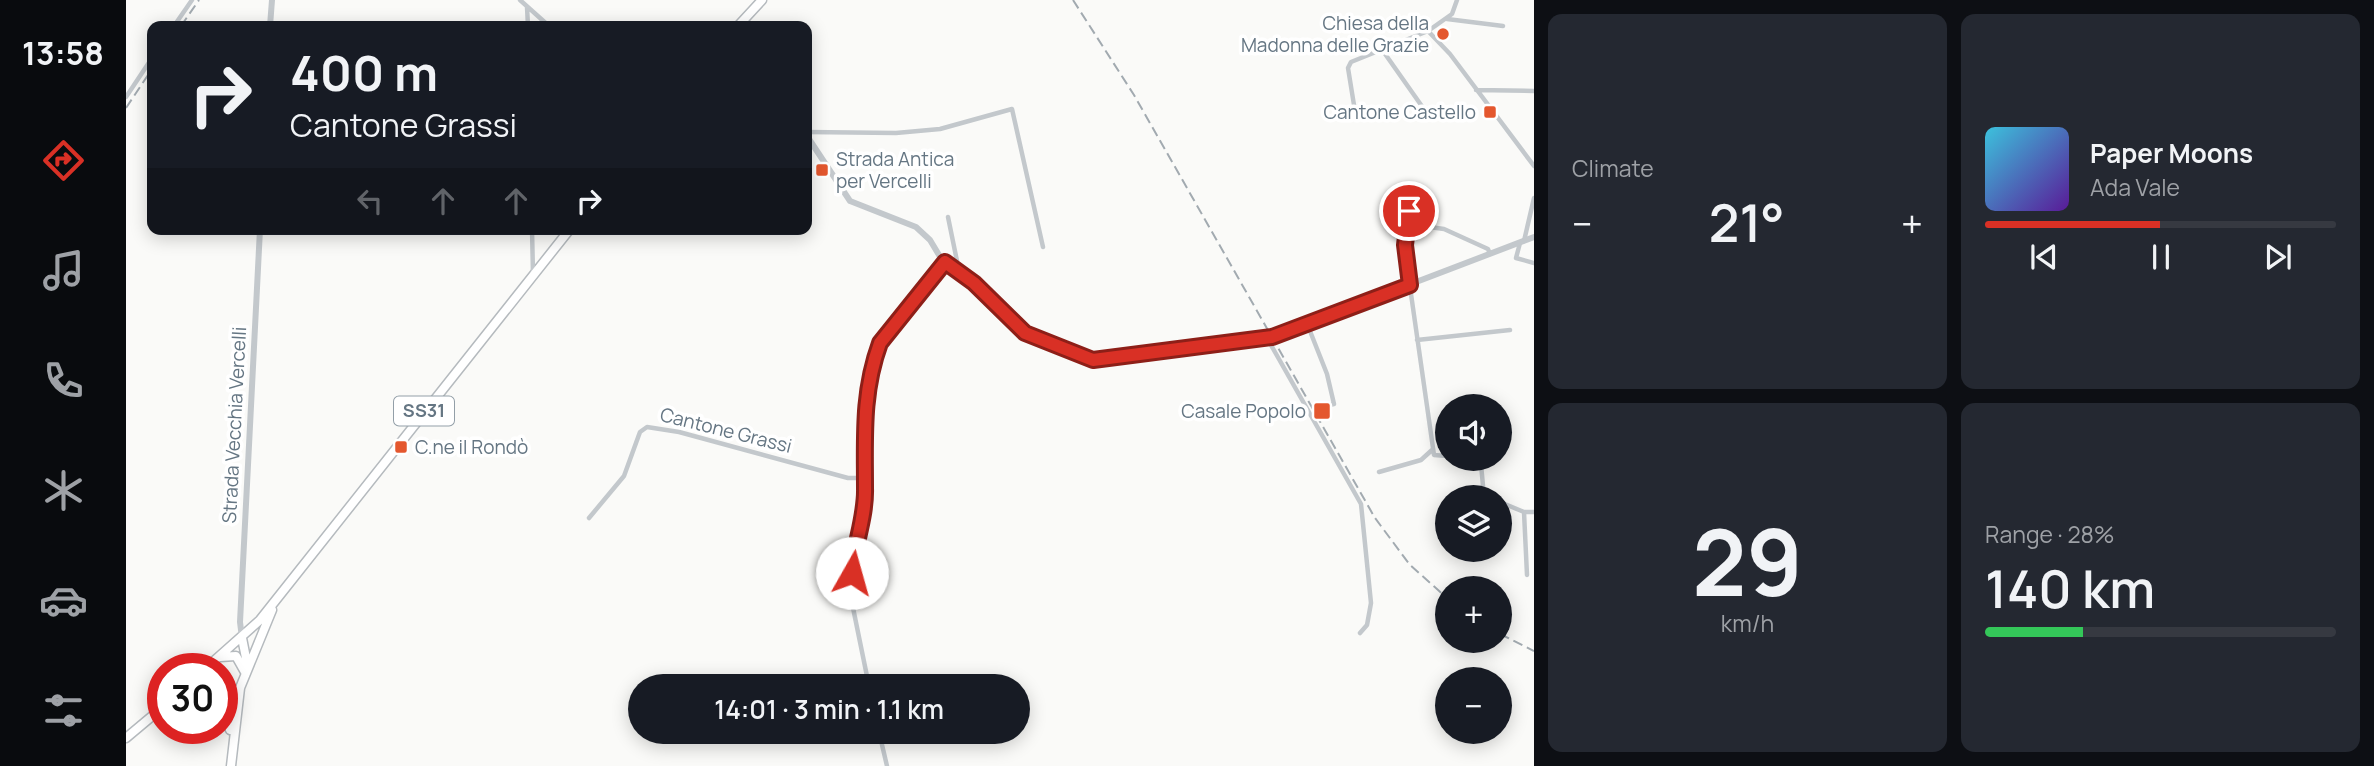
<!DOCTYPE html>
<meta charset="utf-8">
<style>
:root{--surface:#171b24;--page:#242831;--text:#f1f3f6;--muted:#9ea1a6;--line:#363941;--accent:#d93025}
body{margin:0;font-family:Manrope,sans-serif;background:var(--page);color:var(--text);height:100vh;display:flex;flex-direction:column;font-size:26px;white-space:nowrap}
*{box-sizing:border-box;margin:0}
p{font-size:23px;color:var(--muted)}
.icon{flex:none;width:38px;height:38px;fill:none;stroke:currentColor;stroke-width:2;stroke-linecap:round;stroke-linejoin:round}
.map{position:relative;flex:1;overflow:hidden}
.panel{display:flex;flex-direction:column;gap:14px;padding:14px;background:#0d0f14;width:840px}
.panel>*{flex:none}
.hud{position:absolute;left:21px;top:21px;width:665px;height:214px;border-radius:14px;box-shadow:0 4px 18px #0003;background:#171b24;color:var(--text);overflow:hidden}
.tools{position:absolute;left:1309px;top:394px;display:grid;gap:14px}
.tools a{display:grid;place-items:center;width:77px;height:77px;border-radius:50%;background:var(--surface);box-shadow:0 4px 18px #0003;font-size:35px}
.speed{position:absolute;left:21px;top:653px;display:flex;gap:14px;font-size:35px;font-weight:700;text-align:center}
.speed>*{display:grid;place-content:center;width:91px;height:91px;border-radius:50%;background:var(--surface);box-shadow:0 4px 18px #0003;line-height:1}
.speed .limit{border:10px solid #d22;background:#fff;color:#111}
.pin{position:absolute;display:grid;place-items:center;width:60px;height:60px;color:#fff;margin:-30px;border:4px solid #fff;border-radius:50%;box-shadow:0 2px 7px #0007}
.me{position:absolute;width:77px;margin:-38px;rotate:7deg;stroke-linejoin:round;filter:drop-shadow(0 0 5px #0008)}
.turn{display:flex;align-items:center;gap:24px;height:147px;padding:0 28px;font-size:32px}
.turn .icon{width:91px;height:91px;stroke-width:2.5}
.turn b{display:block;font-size:49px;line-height:60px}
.lanes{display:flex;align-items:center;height:66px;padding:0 28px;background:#0003;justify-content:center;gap:35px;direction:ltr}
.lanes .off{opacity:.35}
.big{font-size:52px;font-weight:600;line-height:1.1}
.panel .card{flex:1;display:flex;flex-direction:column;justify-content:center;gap:10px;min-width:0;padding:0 24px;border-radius:14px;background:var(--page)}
.panel .dial{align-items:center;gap:0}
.dial b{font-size:91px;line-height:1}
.song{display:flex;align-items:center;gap:21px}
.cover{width:84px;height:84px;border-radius:10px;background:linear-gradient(135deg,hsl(190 70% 55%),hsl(270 70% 35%))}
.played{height:7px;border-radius:4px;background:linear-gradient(90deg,var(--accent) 50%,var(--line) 50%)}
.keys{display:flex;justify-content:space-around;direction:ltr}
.heat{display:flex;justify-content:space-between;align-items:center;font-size:38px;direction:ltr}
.charge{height:10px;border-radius:5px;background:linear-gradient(90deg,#34c759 28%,var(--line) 0)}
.panel .tiles{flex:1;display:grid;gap:14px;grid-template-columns:repeat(2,1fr)}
.trip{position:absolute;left:502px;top:674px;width:402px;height:70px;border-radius:35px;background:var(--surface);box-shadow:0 4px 18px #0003;font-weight:600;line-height:70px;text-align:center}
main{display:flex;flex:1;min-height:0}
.tab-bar{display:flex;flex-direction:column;width:126px;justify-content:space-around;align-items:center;background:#090b0e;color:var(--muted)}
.tab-bar .icon{width:49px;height:49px}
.tab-bar .active{color:var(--accent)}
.tab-bar b{font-size:32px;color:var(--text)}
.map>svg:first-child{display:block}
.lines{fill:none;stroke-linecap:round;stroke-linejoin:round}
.primary-casing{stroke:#b5babe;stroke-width:11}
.minor{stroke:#c3c8cc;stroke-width:4.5}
.tertiary{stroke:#c3c8cc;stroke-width:6}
.primary{stroke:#fff;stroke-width:8}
.rail{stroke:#a2aab0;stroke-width:2;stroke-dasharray:10 5;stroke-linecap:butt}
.route-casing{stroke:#8d1f18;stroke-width:18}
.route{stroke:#d93025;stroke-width:12}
.poi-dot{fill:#e4572e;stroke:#fff;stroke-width:2.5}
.labels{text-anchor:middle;stroke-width:7;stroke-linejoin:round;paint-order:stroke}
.shield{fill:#fff;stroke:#939fa8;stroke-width:2}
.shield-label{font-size:18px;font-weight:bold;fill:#657683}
.poi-label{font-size:19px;fill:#657683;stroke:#fff;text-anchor:end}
.street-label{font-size:19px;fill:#657683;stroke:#fff}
</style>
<main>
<nav class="tab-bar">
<b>13:58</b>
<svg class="icon active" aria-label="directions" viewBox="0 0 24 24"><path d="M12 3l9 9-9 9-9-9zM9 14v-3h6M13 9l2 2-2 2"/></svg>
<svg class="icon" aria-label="music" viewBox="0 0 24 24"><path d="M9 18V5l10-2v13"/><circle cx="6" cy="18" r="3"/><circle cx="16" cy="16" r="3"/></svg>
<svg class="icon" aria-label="phone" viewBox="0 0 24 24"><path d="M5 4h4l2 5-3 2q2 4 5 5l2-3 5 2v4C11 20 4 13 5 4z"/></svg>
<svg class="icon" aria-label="climate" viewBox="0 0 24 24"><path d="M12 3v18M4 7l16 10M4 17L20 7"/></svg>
<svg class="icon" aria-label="car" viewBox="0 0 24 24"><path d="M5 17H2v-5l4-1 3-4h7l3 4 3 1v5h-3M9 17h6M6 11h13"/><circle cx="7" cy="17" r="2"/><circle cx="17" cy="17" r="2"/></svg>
<svg class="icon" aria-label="filters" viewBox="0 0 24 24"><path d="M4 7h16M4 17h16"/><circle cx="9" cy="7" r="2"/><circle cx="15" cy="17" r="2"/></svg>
</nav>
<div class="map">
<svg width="1408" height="766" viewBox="0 0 1408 766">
<rect width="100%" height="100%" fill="#fafaf8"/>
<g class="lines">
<defs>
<path id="primary" d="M612,26L636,0
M116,638L121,663
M94,657L110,656L119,672
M80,668L134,620L444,229
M96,696H104L114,688
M96,707L104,730
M0,738L37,707
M105,766L114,688L146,610"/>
</defs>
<use href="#primary" class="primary-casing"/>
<path class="minor" d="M394,0L423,26
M1331,0L1326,14L1302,31L1324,54L1408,166
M401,7L402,26
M1321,19L1377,26
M48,26L66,0
M1257,51L1300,112
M1350,90L1408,91
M0,97L26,58
M1228,105L1222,68L1225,62L1302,31
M681,132L770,133L814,129L886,109L917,247
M1283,211L1279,245L1281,266L1308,455L1321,456
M822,217L831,261L829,268
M1282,224L1318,229L1362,249L1364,254
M406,229L407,274
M1398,241L1408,198
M1394,243L1390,258L1408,263
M1182,326L1201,374L1208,404L1203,405
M1141,338L1235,504L1245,603L1241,625L1234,633
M1291,340L1384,330
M1351,458L1355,464L1358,497
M1253,472L1295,460L1306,450
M1374,502L1398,512L1401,575
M1398,512H1408
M463,518L498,476L514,432L521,427L553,432L722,478H738
M743,686L725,598L727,552L740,487V394L754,343L819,262
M753,732L761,766"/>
<path class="tertiary" d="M144,26L146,0
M681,136L724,201L790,227L804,240L816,260L848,283L899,333L961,360L1146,337L1408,237
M116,638L114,622L134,229"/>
<use href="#primary" class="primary"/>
<path class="rail" d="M947,0L1008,95L1249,518L1284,565L1321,598
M55,26L73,0
M0,108L26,69
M1374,634L1408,651"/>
</g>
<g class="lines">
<defs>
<path id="route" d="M726,573C728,545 740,517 739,488C739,437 736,392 754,343L819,262L848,283L899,333L967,360L1146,337L1284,285L1279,245L1283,211"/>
</defs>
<use href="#route" class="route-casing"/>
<use href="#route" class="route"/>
</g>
<g class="poi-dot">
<circle cx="1317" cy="34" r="7"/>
<rect x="1357" y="105" width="14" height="14" rx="3.5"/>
<rect x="689" y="163" width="14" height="14" rx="3.5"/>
<rect x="1187" y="402" width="18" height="18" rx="3.5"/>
<rect x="268" y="440" width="14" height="14" rx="3.5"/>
</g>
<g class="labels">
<rect class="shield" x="268" y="396.5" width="60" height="29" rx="5"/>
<g class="shield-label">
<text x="298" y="417">SS31</text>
</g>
<g class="poi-label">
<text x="1303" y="30">Chiesa della<tspan x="1303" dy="22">Madonna delle Grazie</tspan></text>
<text x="1350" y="119">Cantone Castello</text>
<text x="710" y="166" text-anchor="start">Strada Antica<tspan x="710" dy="22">per Vercelli</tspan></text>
<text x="1180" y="418">Casale Popolo</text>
<text x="289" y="454" text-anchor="start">C.ne il Rondò</text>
</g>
<g class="street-label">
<text transform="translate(108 425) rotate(-87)" y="7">Strada Vecchia Vercelli</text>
<text transform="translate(600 430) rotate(14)" y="7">Cantone Grassi</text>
</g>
</g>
</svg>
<div class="tools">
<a><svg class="icon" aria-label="sound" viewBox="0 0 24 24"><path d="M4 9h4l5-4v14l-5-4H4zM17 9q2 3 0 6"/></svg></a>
<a><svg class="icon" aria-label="layers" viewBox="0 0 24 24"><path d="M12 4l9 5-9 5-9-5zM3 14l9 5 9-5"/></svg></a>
<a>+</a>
<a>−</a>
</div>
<div class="speed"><div class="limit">30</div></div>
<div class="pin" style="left:1283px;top:211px;background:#d93025"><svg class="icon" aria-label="arrive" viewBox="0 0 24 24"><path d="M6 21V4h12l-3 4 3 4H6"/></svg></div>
<svg class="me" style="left:726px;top:573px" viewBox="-20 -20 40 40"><circle r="19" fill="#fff"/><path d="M0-13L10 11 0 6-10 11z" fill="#d93025"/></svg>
<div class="trip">14:01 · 3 min · 1.1 km</div>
<div class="hud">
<div class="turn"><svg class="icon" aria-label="right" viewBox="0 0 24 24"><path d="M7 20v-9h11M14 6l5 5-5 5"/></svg><div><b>400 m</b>Cantone Grassi</div></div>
<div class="lanes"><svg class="icon off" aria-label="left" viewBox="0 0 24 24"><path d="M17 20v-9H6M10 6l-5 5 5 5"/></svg><svg class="icon off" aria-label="ahead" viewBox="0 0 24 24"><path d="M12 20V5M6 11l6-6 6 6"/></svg><svg class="icon off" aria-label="ahead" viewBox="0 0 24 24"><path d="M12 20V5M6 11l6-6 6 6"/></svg><svg class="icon" aria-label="right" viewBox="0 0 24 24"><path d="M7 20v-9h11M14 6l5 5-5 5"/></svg></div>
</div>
</div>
<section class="panel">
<div class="tiles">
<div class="card"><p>Climate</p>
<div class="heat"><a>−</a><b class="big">21°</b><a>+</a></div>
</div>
<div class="card">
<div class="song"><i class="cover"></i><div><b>Paper Moons</b><p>Ada Vale</p></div></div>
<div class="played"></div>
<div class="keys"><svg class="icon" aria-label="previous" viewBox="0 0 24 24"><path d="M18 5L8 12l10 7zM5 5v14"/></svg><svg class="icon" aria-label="pause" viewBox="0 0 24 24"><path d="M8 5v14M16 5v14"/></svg><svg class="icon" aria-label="next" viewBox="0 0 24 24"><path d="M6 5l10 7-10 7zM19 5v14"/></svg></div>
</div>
<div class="card dial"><b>29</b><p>km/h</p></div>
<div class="card"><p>Range · 28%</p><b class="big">140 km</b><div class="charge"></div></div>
</div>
</section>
</main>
